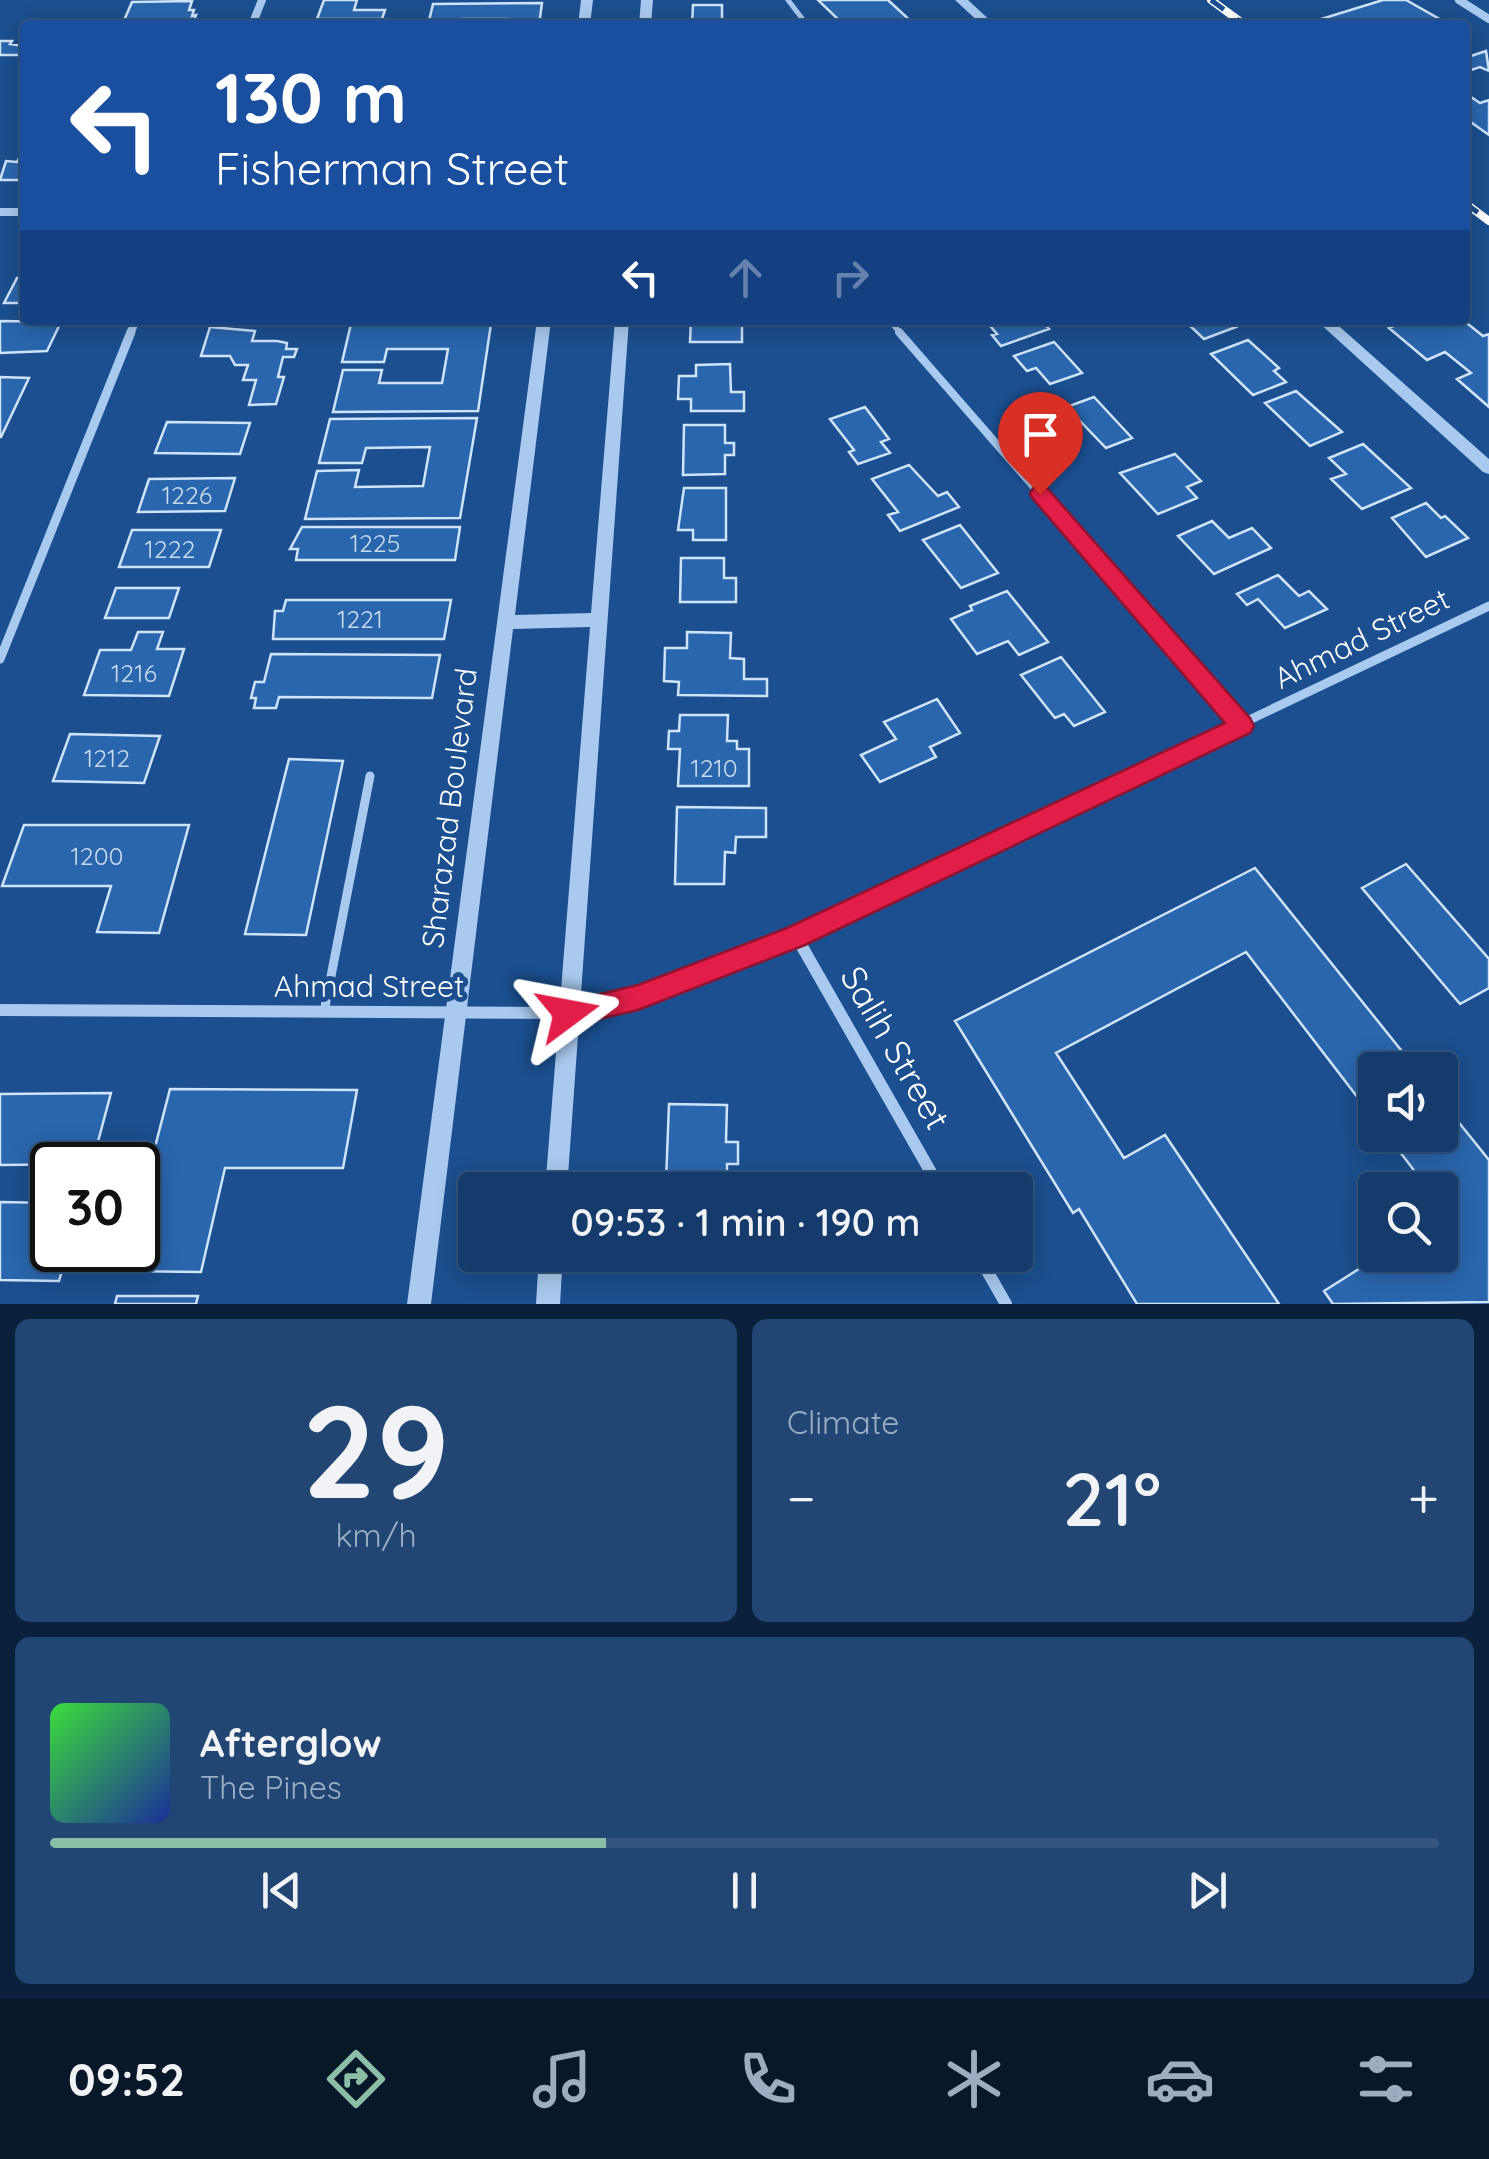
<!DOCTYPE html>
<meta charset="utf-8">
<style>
:root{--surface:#143b6b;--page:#214673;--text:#f1f3f6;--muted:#9dadc1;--line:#33557e;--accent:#8abfa5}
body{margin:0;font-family:Quicksand,sans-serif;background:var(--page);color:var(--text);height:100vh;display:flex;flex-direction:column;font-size:38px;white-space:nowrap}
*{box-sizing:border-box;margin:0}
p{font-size:32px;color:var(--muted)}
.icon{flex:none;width:55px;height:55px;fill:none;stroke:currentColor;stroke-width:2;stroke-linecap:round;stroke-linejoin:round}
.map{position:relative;height:1304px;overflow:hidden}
.side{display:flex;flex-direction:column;gap:15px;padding:15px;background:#0b203b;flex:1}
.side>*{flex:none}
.top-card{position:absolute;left:20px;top:20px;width:1450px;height:305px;border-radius:10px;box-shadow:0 5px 25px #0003,0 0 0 2px var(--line);background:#1a4fa0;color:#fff;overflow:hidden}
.controls{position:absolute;left:1358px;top:1052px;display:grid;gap:20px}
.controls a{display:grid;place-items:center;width:100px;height:100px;border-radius:10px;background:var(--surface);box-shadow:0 5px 25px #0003,0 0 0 2px var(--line);font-size:50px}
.speed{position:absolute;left:30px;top:1142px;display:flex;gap:20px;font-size:50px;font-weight:700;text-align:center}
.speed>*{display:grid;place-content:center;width:130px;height:130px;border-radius:50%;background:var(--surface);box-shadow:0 5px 25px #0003,0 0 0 2px var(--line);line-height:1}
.speed .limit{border:5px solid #111;border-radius:15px;background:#fff;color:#111}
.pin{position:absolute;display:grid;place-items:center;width:85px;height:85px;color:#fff;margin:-102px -42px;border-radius:50% 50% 50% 0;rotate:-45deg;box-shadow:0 0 10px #0007}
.pin .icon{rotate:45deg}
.me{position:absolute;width:110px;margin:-55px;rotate:77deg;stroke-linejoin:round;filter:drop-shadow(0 0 8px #0008)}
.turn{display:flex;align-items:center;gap:35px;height:210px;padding:0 30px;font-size:45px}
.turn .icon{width:130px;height:130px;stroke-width:2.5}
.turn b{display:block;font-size:70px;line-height:85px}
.lanes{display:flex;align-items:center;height:95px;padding:0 30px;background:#0003;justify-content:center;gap:50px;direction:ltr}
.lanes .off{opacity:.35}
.big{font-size:75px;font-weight:600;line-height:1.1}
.side .tile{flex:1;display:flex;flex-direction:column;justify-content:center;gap:15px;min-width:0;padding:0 35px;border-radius:15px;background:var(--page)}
.side .dial{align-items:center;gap:0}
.dial b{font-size:130px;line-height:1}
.song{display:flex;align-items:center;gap:30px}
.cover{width:120px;height:120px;border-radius:15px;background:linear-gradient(135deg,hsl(120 70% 55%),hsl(230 70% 35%))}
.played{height:10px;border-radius:5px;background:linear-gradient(90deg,var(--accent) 40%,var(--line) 40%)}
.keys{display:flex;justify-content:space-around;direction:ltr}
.heat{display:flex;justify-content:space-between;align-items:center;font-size:55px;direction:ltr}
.side .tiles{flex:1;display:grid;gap:15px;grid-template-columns:1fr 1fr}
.tile:last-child{grid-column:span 2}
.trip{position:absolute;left:458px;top:1172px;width:575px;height:100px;border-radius:10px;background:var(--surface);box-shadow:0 5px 25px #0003,0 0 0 2px var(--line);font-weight:600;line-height:100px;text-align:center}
.tab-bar{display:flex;height:160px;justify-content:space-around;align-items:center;background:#08182b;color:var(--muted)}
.tab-bar .icon{width:70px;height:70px}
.tab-bar .on{color:var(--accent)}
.tab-bar b{font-size:45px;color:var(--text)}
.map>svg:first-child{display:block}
.building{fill:#2a66ad;stroke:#cfe3fa;stroke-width:2.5}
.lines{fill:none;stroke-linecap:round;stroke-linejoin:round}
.service-far2{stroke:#a9c9ee;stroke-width:5}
.service-far1{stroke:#a9c9ee;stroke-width:8}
.service{stroke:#a9c9ee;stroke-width:9}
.minor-far2{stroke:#a9c9ee;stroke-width:8}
.minor-far1{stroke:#a9c9ee;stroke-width:9}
.minor{stroke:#a9c9ee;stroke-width:12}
.tertiary{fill:#a9c9ee;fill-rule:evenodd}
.rail-casing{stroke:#fff;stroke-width:8}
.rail{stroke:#1b4f8f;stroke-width:5;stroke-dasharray:16;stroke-linecap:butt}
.route{fill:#e11d48;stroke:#92132f;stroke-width:2.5}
.labels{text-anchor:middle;stroke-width:10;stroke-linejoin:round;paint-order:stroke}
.number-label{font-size:25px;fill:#cad9ea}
.street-label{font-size:30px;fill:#fff;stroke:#1b4f8f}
.near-street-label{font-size:35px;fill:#fff;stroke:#1b4f8f}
</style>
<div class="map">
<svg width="1489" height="1304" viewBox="0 0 1489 1304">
<rect width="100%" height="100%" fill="#1b4f8f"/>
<path class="building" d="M324,0H357L354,10H385L382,19H317Z
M818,0H888L915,25H844Z
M1383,0H1406L1450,25L1305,24Z
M192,1L189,10H194L192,16L196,15L192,25H122L132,2Z
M542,3L539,25H507L508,19H462L461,25H428L433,4Z
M693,5H722V25H692Z
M0,41H12L10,44L25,46L20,55H0Z
M1486,51L1489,71L1480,67L1465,72V58Z
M1471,97L1480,103L1489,100V135L1465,118V98Z
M25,147V180H0L6,161L17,162Z
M17,278H25V303H4Z
M691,320H742V342H690Z
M985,320H1041L1049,329L1001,346L992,335L997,334Z
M1172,320H1228L1236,327L1204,339L1186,322L1177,325Z
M1407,320H1463L1483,336L1489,334V407L1457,379L1471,373L1445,352L1427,360L1389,328Z
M0,321L61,322L47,351L0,353Z
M351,324H491L478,411L333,412L343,370H382L379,383H442L448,349H387L384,362H342Z
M210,327L255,331L252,341H277L287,343L286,349H297L294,357H283L278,377H284L276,404L249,405L256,380H243L248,365H235L230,356H201Z
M1248,340L1279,368L1274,371L1286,382L1253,395L1211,354Z
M1054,342L1082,373L1050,384L1036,368L1027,371L1014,356Z
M730,364L731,392H744V411H691V399H678L679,376H696V365Z
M0,377L29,378L1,437H0Z
M1296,391L1342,432L1310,446L1265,403Z
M1094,397L1132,438L1106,448L1080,421L1074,424L1061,409Z
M865,407L889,439L881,442L890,453L858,464L849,452L854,450L830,419Z
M477,418L460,518L305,519L317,471L359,470L355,487L423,486L430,447L366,448L362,463H319L330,419Z
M167,422L250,423L240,454L155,453Z
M684,425H725V443H734V455H725V474L683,475Z
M1363,444L1411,488L1362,509L1331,479L1346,474L1329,458Z
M1175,454L1201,481L1187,487L1197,498L1158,514L1120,473Z
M909,465L938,496L947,492L959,507L900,531L888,515L898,512L872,479Z
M235,478L225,511L138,512L149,479Z
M684,488H726V540H693V530H678Z
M1426,503L1441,518L1445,516L1468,538L1426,557L1392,518Z
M1212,521L1229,538L1252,528L1271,548L1214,574L1178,536Z
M960,525L998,573L961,588L923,540Z
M302,527H460L455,560H296L298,549H290Z
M132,530H221L209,567H119Z
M681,558H724V578H736V602H680Z
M1278,575L1299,596L1309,591L1327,609L1285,628L1258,599L1247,605L1237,594Z
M116,588H179L169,618H105Z
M1007,591L1048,642L1019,655L1008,641L977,654L951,619L972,610L970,606Z
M286,600H451L444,639H273L275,611H283Z
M138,632H163L157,649H184L169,696L84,695L100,650H131Z
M687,632L731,633L730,658L744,659V679H767V696L678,695L679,682L664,681L665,648H687Z
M271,654L440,655L432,698L279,697L276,708H254L256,698H251L255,682H264Z
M1061,657L1105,712L1074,726L1064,714L1055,718L1021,675Z
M937,699L960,733L930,747L936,757L880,782L861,755L896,739L884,722Z
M680,715H728L727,741H737V749H749V786H678L680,749H668L669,731H679Z
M70,734L160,736L144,783L53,781Z
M289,759L343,761L306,935L245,934Z
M677,807L766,808V837H736L735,853L725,852L724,884H675Z
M24,825H189L159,933L97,932L111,886H2Z
M1406,864L1489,959V988L1460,1004L1362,888Z
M1255,868L1417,1070H1375V1120L1246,952L1056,1053L1124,1158L1165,1135L1279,1304H1137L1079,1209L1073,1213L955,1021Z
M170,1089L357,1090L343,1168H225L201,1272L122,1271L128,1250H138V1213Z
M111,1093L92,1164L0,1165V1094Z
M1440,1099L1489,1160V1302L1333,1304L1324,1291L1381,1255H1440V1218L1447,1214L1440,1204V1190H1429L1387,1135H1440Z
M669,1104L727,1105L726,1142H738V1164H727V1179H719V1190H673V1180L666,1181Z
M0,1202L52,1203V1250H68L59,1281L0,1280Z
M117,1296H198L196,1304H115Z"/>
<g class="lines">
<path class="service-far2" d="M788,0L807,25
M889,320L901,334"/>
<path class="service-far1" d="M899,332L1242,726"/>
<path class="service" d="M324,1012L370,776"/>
<path class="minor-far2" d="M1459,0L1489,19
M252,25L262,0
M0,212H25
M130,334L136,320"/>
<path class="minor-far1" d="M0,659L131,332
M1165,760L1489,606"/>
<path class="minor" d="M796,936L941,1190
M0,1010L568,1013L639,997L796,936L1171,758
M978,1255L1006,1304"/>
<path class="tertiary" d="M581,0H593L590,25H578Z
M641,0H653L651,25H639Z
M955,0H968L995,25H982Z
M537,320H551L515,615L591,613L615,320H629L567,1190H545L590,627L513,629L431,1304H407Z
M1316,320H1332L1489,459V474L1483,472Z
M539,1255H563L560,1304H536Z"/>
<defs>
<path id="rail" d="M1211,0L1245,25
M1465,203L1489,221"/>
</defs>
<use href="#rail" class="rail-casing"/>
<use href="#rail" class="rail"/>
</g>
<path class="route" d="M1040,486L1047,488L1250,718L1254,726L1250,733L805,945L638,1010L568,1026L558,1022L554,1013L558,1004L638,985L787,928L1225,723L1033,499L1030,494L1033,488Z"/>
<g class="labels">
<g class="number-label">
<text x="187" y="504">1226</text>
<text x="375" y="552">1225</text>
<text x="170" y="558">1222</text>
<text x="360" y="628">1221</text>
<text x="134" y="682">1216</text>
<text x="107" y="767">1212</text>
<text x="714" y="777">1210</text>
<text x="97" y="865">1200</text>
</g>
<g class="street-label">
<text transform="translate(1362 639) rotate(-26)" y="10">Ahmad Street</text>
<text transform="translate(450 808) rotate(-83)" y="10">Sharazad Boulevard</text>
<text x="369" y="997">Ahmad Street</text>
</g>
<g class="near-street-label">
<text transform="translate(895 1048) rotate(60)" y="12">Salih Street</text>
</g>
</g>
</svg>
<div class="controls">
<a><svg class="icon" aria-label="sound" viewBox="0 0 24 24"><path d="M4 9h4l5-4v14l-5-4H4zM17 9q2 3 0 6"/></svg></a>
<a><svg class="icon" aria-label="search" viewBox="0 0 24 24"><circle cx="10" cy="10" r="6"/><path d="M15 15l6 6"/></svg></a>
</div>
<div class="speed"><div class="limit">30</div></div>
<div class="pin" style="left:1040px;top:494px;background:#d93025"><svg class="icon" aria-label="arrive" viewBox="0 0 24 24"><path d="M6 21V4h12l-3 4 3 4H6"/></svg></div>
<svg class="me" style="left:568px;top:1013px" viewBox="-20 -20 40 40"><path d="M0-17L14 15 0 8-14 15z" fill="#e11d48" stroke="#fff" stroke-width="4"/></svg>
<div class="trip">09:53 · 1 min · 190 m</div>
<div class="top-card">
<div class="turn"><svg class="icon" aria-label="left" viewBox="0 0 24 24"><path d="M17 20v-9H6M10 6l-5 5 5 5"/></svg><div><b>130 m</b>Fisherman Street</div></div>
<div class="lanes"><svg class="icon" aria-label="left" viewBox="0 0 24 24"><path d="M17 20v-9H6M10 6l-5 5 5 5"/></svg><svg class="icon off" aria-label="ahead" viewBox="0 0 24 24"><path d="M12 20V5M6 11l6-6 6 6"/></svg><svg class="icon off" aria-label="right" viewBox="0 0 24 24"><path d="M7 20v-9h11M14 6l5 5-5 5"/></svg></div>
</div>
</div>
<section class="side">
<div class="tiles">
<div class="tile dial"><b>29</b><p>km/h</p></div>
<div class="tile"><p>Climate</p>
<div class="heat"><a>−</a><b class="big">21°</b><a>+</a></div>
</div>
<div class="tile">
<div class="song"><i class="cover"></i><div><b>Afterglow</b><p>The Pines</p></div></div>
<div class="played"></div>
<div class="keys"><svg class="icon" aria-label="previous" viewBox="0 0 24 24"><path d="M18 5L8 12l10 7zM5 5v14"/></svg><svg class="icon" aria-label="pause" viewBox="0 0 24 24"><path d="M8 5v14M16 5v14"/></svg><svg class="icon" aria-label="next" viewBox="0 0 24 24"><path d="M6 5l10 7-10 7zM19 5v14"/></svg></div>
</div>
</div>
</section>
<nav class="tab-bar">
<b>09:52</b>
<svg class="icon on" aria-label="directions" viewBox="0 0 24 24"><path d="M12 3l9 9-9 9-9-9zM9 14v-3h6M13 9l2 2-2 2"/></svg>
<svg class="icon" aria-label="music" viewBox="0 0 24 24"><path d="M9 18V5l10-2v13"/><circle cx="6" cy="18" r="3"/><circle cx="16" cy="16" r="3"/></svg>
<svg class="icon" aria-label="phone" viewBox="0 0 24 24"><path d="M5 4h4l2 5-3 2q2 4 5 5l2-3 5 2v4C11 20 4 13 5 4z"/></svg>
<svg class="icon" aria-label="climate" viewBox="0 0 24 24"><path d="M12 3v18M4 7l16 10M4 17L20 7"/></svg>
<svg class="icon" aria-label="car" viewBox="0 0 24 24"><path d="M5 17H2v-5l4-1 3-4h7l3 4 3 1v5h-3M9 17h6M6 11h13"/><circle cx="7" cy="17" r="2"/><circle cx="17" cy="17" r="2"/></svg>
<svg class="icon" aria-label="filters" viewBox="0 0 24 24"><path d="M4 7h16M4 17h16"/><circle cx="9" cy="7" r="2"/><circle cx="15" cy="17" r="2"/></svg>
</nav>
